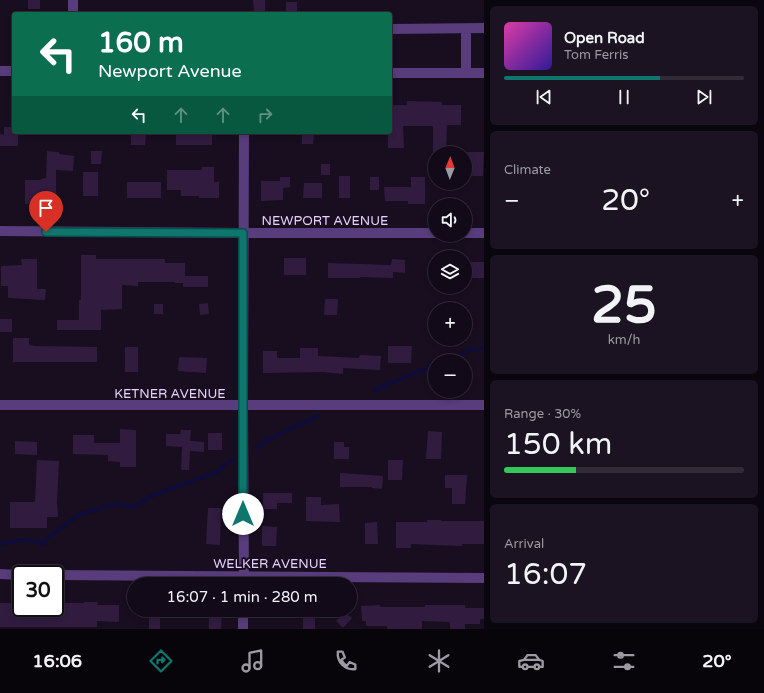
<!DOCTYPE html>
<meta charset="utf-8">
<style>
:root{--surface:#120a18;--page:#1b1321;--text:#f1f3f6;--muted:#9c9aa2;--line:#312b37;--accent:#0f766e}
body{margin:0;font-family:"Varela Round",sans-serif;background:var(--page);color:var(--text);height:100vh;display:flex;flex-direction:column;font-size:15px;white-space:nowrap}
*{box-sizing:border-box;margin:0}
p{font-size:13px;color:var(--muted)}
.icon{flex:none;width:22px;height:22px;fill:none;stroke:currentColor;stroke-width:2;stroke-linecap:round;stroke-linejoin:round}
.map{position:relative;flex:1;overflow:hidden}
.panel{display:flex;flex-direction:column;gap:6px;padding:6px;background:#0a060d;width:280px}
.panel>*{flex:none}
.banner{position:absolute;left:12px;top:12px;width:380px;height:122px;border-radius:4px;box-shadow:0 2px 6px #0003,0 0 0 1px var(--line);background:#0b6e4f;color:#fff;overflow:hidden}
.needle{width:26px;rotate:1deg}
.tools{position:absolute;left:428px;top:146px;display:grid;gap:8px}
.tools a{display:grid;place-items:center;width:44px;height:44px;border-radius:50%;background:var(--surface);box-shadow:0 2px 6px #0003,0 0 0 1px var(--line);font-size:20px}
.speed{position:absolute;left:12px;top:565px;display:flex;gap:8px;font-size:20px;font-weight:700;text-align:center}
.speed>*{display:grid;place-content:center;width:52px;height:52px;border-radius:50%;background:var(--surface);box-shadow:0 2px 6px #0003,0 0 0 1px var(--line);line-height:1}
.speed .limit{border:2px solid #111;border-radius:6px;background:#fff;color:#111}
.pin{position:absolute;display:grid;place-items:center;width:34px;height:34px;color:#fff;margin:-41px -17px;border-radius:50% 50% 50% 0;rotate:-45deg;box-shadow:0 0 4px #0007}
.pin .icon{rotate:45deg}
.me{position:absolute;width:44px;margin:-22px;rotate:0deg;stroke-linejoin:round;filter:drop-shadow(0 0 3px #0008)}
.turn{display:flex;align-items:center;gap:14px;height:84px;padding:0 20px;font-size:18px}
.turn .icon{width:52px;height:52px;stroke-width:2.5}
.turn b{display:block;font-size:28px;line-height:34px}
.lanes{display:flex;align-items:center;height:38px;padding:0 20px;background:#0003;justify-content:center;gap:20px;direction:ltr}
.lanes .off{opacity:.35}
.big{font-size:30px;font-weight:600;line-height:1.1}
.panel .tile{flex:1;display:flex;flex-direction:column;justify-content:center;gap:6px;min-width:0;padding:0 14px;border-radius:6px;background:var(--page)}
.panel .dial{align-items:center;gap:0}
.dial b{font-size:52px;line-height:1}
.song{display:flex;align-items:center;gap:12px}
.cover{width:48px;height:48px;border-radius:6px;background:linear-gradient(135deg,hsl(320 70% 55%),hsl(250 70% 35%))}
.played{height:4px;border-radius:2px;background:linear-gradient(90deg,var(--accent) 65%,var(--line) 65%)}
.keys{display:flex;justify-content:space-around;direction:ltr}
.heat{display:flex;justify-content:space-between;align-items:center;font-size:22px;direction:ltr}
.charge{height:6px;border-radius:3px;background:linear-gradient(90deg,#34c759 30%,var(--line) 0)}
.trip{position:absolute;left:127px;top:577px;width:230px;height:40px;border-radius:20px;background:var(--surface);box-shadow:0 2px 6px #0003,0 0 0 1px var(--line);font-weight:600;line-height:40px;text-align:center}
.menu{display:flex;height:64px;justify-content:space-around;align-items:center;background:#07040a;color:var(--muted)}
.menu .icon{width:28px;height:28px}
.menu .active{color:var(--accent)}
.menu b{font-size:18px;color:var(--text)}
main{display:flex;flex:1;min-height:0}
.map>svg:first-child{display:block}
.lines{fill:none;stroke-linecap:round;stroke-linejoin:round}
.stream{stroke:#0e0c3b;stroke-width:3.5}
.building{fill:#311c40}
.minor{stroke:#583c7c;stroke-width:10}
.route-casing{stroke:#0a4d48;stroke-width:10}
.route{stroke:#0f766e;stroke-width:7}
.labels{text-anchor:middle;stroke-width:4;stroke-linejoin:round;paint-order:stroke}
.street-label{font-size:13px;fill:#e7d0fc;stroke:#180e20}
</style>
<main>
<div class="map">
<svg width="484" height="629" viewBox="0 0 484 629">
<rect width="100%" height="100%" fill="#180e20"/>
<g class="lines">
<path class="stream" d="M445,361L470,350L484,348
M374,390C395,382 414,373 435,365
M257,448L264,441L318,416
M0,544L8,542L29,540L42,544L45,543L47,538L79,515L111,505L118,504L130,507L141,503L149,497L219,471L223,466L233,460"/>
</g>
<path class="building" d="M28,0H40V9H28Z
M253,0H265V14H254Z
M286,2H297V14H286Z
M407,101L442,102V105H461V125H447L446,153H433V126H403L404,148H388V134H390V105H407Z
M4,127H14V132H18V146H0V134L4,135Z
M131,132H146L145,145H131Z
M176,132H200V134H212V145H176Z
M302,132H314L313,144H302Z
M47,151L59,152V154L74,156L73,171L56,170V203L25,204V180H41V179L46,178Z
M91,151H102L101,164H91Z
M465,152H484L483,176H469V170H465Z
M321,164H330V175H321Z
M202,167H214V182H219V198H199V196H181V190H167V170H202Z
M83,172H98V196H83Z
M339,176H350V198H339Z
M280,177H290V187L283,188V200L261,201V181H280Z
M370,177H379V190H370Z
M411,177H425V204H408V201H385L384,187H411Z
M127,182H161V198H127Z
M304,183H322V198H303Z
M81,255H96V259H165V263H185V276H208V287H183V283H175V282H138V286L122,285V309L101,310V330H57V320H79V300H81Z
M284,258H306V275H284Z
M21,259H37V289H46L45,300L8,298V286H1V266L22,265Z
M392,259L405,260V273L393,272V278L360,277V278H328V263L391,265Z
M465,262H484V278H465Z
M325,299H338L337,315H324Z
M208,303L209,314L200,315L199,304Z
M154,304H163V314H154Z
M0,319H12V332H0Z
M13,338H29V345L35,346L97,347V362H13Z
M388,346H412L411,363H388Z
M125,347H138V372H125Z
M300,348H318V356L359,358L360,355L381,356L380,370L343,368V374L323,372L263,373V351H277V358H300Z
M179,357L207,358L206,373L178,371Z
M120,429L136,430V467H120V462L108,461V455L73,454V435H94V443H120Z
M181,430H191L190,441L204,442V452L190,451L189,470H181L182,447L166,446V434H180Z
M428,431L442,432L441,459H426Z
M208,433H222V450H208Z
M15,441L37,442V455L15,454Z
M334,442H344V447H349V459H334Z
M37,460L59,461L57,502L58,517H47V528H10V502H35Z
M388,460H403L402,480H388Z
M340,473L383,476L382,489L372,488V487H340Z
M445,475H467L465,504H452V488H445Z
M263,493H292V503H277V509H263Z
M306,497H321V505L339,504L340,522L306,521Z
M208,508H221L220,545L206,544Z
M427,520H441V521H484V544H462V546L411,544V548H396V522H427Z
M377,522L378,544H365V523Z
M262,526L277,527L276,546H262Z
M84,602H98L97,605H119V622L97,621V627H0V603H21V608H61V603H84Z
M380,605V607H425V605H465V608H484V619H480V624H465V629H450V622L422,621V629H387V626H366V621H362L361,606Z
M149,610H160V629H149Z
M303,610H315V629H303Z
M209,611L222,612L221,629H209Z
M344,612L352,618L343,628L336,621Z"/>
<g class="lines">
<path class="minor" d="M73,0V14
M390,29L484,28
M466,29V73
M0,71H14
M390,73H484
M0,231L243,233H435
M465,233H484
M0,405H484
M0,574L21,575
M55,575L484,578
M244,584L243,406L244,132
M243,629V610"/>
</g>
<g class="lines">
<defs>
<path id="route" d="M46,232L243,233V514"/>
</defs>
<use href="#route" class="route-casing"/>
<use href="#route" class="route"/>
</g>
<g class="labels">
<g class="street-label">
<text x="325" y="225">NEWPORT AVENUE</text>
<text x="170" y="398">KETNER AVENUE</text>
<text x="270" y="568">WELKER AVENUE</text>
</g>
</g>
</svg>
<div class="tools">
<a><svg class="needle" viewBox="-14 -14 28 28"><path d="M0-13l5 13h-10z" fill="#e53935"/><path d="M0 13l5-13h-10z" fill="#9c9aa2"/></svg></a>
<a><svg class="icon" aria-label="sound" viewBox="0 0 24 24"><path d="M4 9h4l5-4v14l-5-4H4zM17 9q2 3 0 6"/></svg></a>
<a><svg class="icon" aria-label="layers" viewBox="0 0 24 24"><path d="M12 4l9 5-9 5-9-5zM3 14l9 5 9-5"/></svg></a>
<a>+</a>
<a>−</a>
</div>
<div class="speed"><div class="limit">30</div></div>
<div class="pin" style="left:46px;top:232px;background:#d93025"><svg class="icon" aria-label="arrive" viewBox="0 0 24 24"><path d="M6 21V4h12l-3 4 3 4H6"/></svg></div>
<svg class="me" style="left:243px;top:514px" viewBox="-20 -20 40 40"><circle r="19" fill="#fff"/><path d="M0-13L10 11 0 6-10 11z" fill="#0f766e"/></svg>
<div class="trip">16:07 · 1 min · 280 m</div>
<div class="banner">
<div class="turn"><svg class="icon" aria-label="left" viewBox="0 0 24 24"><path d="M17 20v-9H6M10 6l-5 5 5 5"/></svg><div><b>160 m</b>Newport Avenue</div></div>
<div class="lanes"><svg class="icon" aria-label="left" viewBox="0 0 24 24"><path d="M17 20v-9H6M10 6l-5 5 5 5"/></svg><svg class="icon off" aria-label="ahead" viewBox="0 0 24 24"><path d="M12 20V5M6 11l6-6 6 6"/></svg><svg class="icon off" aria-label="ahead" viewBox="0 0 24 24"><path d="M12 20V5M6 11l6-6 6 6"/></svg><svg class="icon off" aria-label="right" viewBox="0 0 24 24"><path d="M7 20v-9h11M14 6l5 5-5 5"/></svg></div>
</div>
</div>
<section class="panel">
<div class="tile">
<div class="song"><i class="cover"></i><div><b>Open Road</b><p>Tom Ferris</p></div></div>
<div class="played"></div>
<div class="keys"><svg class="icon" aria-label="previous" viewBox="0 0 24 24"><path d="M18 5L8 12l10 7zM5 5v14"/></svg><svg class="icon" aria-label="pause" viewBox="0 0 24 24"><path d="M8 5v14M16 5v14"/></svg><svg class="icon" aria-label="next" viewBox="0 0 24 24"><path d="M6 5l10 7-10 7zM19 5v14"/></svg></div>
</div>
<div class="tile"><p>Climate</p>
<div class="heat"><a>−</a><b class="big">20°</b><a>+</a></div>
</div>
<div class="tile dial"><b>25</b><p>km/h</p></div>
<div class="tile"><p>Range · 30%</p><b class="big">150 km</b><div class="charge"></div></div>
<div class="tile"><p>Arrival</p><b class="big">16:07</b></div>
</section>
</main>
<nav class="menu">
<b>16:06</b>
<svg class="icon active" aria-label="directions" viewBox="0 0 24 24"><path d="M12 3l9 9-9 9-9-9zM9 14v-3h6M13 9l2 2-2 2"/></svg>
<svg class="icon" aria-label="music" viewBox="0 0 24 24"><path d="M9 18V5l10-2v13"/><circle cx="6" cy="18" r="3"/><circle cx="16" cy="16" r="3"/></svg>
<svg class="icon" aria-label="phone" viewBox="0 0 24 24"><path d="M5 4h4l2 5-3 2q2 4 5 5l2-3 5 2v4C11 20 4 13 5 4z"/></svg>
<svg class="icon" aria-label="climate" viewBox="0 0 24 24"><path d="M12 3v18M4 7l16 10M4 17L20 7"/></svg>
<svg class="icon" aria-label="car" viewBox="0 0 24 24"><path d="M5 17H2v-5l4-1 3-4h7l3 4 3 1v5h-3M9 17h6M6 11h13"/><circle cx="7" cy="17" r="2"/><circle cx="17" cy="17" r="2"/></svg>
<svg class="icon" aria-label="filters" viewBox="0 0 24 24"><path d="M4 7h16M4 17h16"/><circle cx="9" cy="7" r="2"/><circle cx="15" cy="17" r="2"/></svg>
<b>20°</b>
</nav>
